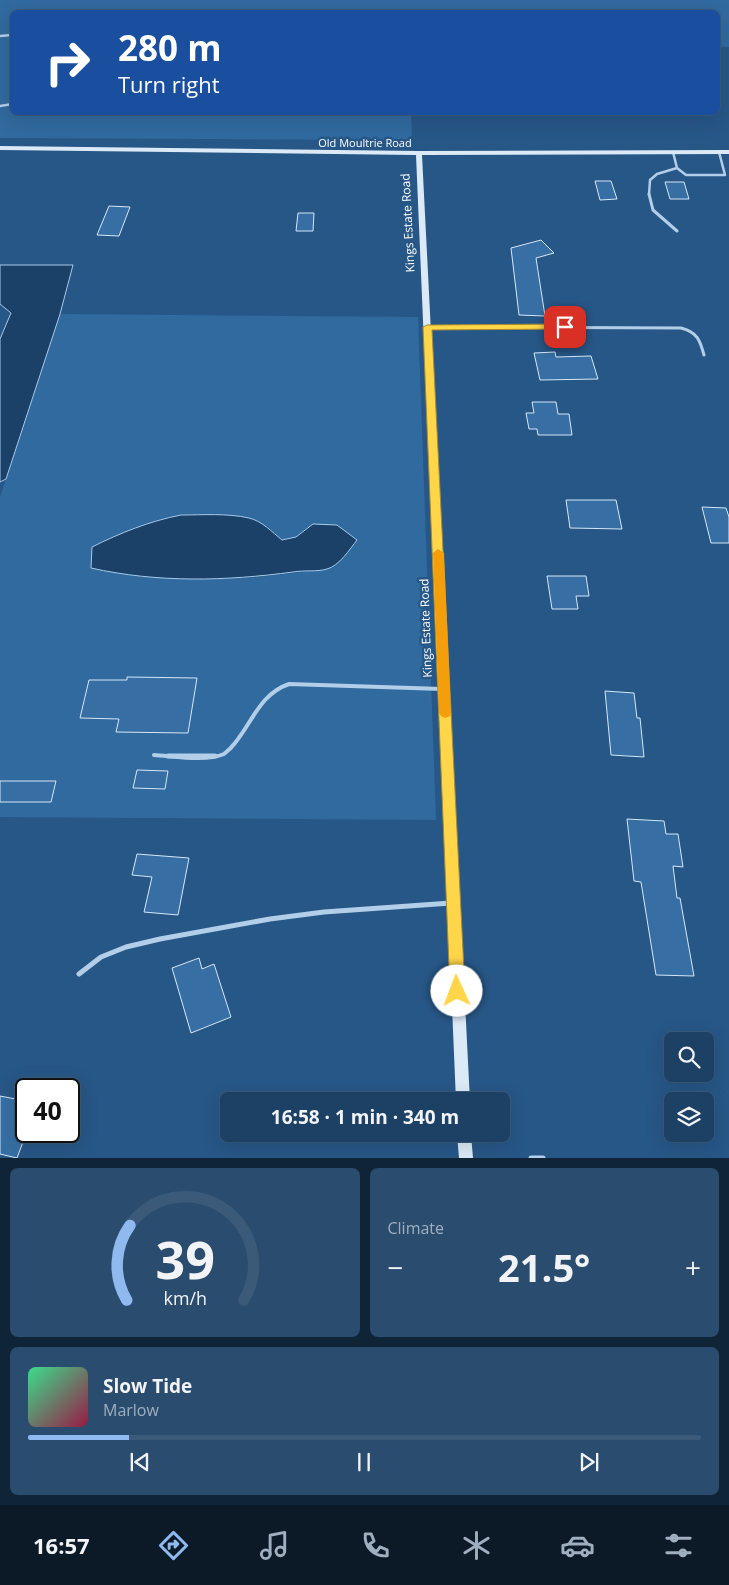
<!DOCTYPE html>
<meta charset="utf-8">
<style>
:root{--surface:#1d4165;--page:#2a4c6e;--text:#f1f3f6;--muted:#a0afbf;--line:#3b5a79;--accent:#90b9f0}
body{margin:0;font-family:"Open Sans",sans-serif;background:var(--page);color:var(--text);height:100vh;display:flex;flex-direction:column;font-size:19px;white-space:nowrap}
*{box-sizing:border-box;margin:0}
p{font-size:16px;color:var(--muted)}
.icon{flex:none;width:28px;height:28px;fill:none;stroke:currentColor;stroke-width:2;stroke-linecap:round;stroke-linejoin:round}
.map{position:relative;height:1158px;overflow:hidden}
.details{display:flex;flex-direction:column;gap:10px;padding:10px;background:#102438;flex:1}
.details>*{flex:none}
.top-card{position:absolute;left:10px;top:10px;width:710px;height:105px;border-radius:8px;box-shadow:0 5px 20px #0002,0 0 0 1px var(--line);background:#1a4fa0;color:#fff;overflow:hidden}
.tools{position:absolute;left:664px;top:1032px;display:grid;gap:10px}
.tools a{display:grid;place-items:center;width:50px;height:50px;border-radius:8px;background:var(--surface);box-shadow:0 5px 20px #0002,0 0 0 1px var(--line);font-size:25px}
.speed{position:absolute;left:15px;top:1078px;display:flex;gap:10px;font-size:25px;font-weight:700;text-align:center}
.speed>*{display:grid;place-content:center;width:65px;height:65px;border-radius:50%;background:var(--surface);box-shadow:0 5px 20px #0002,0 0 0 1px var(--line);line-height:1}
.speed .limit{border:2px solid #111;border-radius:8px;background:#fff;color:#111}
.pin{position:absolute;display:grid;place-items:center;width:42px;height:42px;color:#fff;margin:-21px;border-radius:10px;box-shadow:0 2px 8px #0006}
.me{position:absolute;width:55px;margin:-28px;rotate:358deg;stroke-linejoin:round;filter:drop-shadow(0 0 4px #0008)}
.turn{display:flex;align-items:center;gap:18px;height:105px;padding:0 25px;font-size:22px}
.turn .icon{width:65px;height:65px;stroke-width:2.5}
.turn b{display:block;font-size:35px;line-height:42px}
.big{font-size:38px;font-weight:700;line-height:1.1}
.details .tile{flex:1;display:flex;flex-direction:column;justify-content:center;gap:8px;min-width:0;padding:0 18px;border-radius:8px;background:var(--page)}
.details .dial{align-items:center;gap:0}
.dial svg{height:130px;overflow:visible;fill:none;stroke:var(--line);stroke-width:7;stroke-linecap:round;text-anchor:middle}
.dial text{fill:var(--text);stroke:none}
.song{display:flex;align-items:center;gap:15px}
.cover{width:60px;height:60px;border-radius:8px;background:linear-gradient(135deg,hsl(150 70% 55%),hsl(340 70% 35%))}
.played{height:5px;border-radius:2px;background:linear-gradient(90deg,var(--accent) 15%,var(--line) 15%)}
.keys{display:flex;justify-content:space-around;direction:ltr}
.heat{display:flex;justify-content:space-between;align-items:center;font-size:28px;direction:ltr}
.details .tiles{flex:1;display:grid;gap:10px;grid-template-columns:1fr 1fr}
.tile:last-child{grid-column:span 2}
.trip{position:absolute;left:220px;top:1092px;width:290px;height:50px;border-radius:8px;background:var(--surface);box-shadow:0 5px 20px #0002,0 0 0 1px var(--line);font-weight:700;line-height:50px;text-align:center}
.dock{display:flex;height:80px;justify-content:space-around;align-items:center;background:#0c1a28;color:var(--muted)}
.dock .icon{width:35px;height:35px}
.dock .active{color:var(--accent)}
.dock b{font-size:22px;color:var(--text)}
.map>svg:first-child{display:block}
.green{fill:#316a9f;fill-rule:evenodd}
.water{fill:#1b4168;stroke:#a7cae9}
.building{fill:#376fa4;stroke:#d6e7f7}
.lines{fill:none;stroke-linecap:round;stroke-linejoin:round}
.lane-far3{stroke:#b2cee9;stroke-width:2.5}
.lane-far2{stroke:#b2cee9;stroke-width:3}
.lane-far1{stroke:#b2cee9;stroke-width:4}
.lane{stroke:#b2cee9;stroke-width:5}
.secondary{fill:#dceaf7;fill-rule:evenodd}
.route{fill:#ffd54a;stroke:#a68a30}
.slow{fill:#f59e0b}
.labels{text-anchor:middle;stroke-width:5;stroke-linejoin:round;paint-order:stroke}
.far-street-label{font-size:11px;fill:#fff;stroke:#275787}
.street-label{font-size:12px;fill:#fff;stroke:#275787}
</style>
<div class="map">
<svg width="729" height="1158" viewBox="0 0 729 1158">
<rect width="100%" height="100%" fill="#275787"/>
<path class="green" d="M0,0H729V47H718V12H12V112L411,113L412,140L0,138Z
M60,314L418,317L436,820L0,817V497ZM181,515L269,528L282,540L296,537L313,524L329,569L249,578L186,579L117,573L114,536L162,519Z"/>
<path class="water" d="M0,265H73L60,314L6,479L0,482V339L11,313L0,304Z
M181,515C202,515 227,513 249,518C262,521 272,532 282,540L296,537L313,524L337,525L357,540C350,549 339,566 327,569C317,572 304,570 293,572C226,581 158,583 91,568L92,547C120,533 150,521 181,515Z"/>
<path class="building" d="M595,181H611L617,199L600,200Z
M665,182H684L689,199H670Z
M109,206L130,207L119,236L97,235Z
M298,213H314L313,231H296Z
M541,240L554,253L536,258L545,316L519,315L511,248Z
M555,352L556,357L591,356L598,379L540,380L534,353Z
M532,402H556L558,414H569L572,435H538L537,429H529L526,413H534Z
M566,500H616L622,529L570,528Z
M702,507L726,508L729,517V543H711Z
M547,576H586L589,596H576L578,609H552Z
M127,677L197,678L188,733L116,732L119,719L80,718L89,680H127Z
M605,691L634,693L637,718H640L644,757L611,755Z
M137,770L168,771L165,789L133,788Z
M0,781H56L51,802H0Z
M627,819L664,821L666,834H678L683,867L673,866L677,898H680L694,976L656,975L641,882L634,881Z
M137,854L189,858L178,915L144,912L152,877L132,875Z
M199,958L202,969L214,964L231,1017L191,1033L172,968Z
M0,1096L26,1101V1134L17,1158L0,1154Z"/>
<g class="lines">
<path class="lane-far3" d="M0,36L12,35
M0,106L12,104
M673,152L677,168L686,175H725L719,152
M649,195L650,180L657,174L677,168"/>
<path class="lane-far2" d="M649,194L653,210L677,231
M427,327L681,328C697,332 700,340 704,355"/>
<path class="lane-far1" d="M154,755C173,756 206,762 224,754C228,751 232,747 235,743C253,721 260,694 289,684L442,689"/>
<path class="lane" d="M168,756H215
M79,974L101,957L126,947L160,939L270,919L324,912L451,903
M531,1158H543"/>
<path class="secondary" d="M0,146L419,151L729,150V154L422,155L470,1101H456L416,155L0,150Z
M457,1134H471L473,1158H459Z"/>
</g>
<path class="route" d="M565,324L569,327L568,329L432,330L465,991L463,996L457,998L452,996L450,991L423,327L427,325Z"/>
<path class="slow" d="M438,549L444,553L451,713L450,716L445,718L441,716L439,713L433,553Z"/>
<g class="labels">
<g class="far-street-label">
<text x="365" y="147">Old Moultrie Road</text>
</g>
<g class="street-label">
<text transform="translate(408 223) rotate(-93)" y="4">Kings Estate Road</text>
<text transform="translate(426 628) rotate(-92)" y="4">Kings Estate Road</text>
</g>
</g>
</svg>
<div class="tools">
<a><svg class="icon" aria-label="search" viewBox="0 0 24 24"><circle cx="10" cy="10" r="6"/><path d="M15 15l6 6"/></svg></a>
<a><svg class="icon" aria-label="layers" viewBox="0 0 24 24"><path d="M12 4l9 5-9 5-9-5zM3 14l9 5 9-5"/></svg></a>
</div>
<div class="speed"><div class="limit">40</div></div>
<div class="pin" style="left:565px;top:327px;background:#d93025"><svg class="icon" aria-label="arrive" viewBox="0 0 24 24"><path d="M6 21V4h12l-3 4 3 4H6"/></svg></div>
<svg class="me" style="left:457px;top:991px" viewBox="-20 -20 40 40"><circle r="19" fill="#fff"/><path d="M0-13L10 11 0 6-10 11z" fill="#ffd54a"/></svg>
<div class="trip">16:58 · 1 min · 340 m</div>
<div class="top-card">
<div class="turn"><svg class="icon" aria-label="right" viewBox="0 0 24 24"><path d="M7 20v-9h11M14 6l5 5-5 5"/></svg><div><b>280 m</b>Turn right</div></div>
</div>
</div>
<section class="details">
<div class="tiles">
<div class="tile dial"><svg viewBox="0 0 100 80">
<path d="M14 69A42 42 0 1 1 86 69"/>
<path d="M14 69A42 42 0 0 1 16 23" stroke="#90b9f0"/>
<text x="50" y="56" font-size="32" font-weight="700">39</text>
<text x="50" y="72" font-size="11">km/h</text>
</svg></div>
<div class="tile"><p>Climate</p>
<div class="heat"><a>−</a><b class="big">21.5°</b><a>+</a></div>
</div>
<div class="tile">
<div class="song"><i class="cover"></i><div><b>Slow Tide</b><p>Marlow</p></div></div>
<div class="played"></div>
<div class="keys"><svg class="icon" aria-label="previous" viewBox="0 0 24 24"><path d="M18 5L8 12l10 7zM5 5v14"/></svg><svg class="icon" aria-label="pause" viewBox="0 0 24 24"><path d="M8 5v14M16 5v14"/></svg><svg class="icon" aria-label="next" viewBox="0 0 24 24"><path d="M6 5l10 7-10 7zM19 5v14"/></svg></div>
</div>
</div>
</section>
<nav class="dock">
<b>16:57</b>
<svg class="icon active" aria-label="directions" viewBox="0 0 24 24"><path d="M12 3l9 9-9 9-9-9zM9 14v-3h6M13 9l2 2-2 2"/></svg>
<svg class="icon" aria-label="music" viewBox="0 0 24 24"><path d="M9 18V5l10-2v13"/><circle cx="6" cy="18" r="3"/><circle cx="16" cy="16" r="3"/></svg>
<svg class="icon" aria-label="phone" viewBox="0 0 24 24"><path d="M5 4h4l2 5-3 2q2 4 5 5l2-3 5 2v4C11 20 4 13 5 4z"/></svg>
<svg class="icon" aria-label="climate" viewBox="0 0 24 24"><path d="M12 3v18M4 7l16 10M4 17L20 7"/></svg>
<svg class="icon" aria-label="car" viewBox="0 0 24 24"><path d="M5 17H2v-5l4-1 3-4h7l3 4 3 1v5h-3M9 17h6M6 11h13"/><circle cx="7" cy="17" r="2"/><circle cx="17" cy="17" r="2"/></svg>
<svg class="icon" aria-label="filters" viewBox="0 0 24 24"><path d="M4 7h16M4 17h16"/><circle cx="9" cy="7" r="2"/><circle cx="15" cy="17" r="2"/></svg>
</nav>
